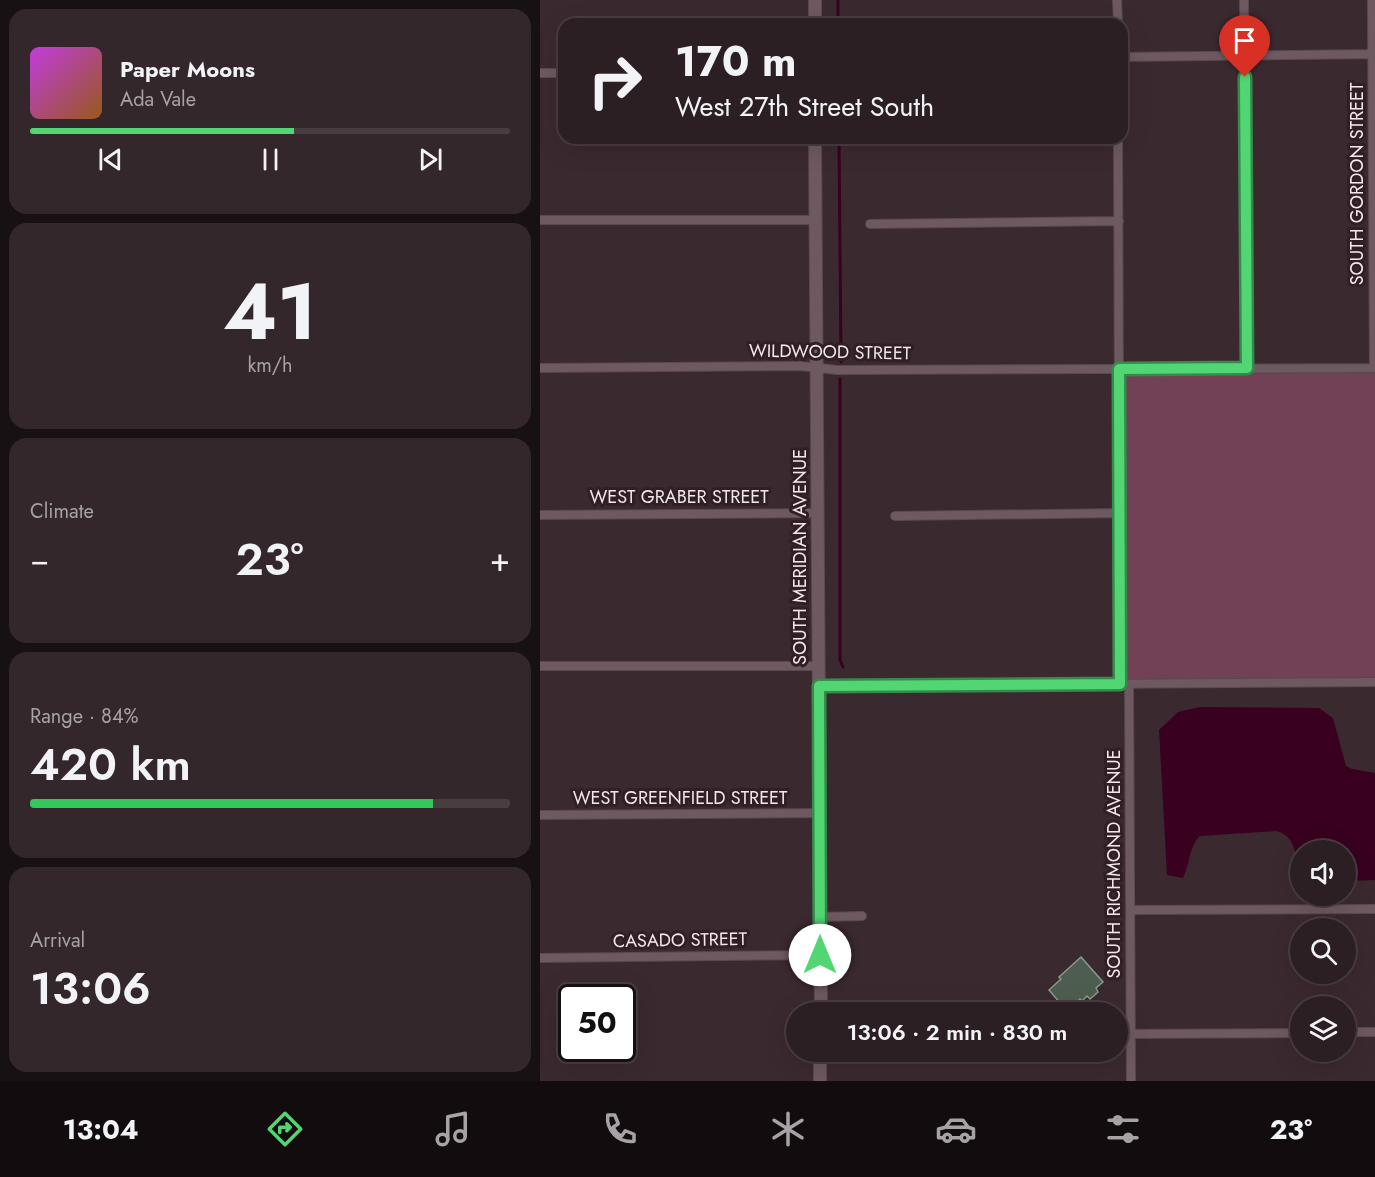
<!DOCTYPE html>
<meta charset="utf-8">
<style>
:root{--surface:#2c1f24;--page:#34272c;--text:#f1f3f6;--muted:#a6a2a6;--line:#483d41;--accent:#52d673}
body{margin:0;font-family:Jost,sans-serif;background:var(--page);color:var(--text);height:100vh;display:flex;flex-direction:column;font-size:22px;white-space:nowrap}
*{box-sizing:border-box;margin:0}
p{font-size:20px;color:var(--muted)}
.icon{flex:none;width:33px;height:33px;fill:none;stroke:currentColor;stroke-width:2;stroke-linecap:round;stroke-linejoin:round}
.map{position:relative;flex:1;overflow:hidden}
.details{display:flex;flex-direction:column;gap:9px;padding:9px;background:#181114;width:540px}
.details>*{flex:none}
.guide{position:absolute;left:18px;top:18px;width:570px;height:126px;border-radius:18px;box-shadow:0 6px 24px #0002,0 0 0 2px var(--line);background:#2c1f24;color:var(--text);overflow:hidden}
.fabs{position:absolute;left:750px;top:840px;display:grid;gap:12px}
.fabs a{display:grid;place-items:center;width:66px;height:66px;border-radius:50%;background:var(--surface);box-shadow:0 6px 24px #0002,0 0 0 2px var(--line);font-size:30px}
.speed{position:absolute;left:18px;top:984px;display:flex;gap:12px;font-size:30px;font-weight:700;text-align:center}
.speed>*{display:grid;place-content:center;width:78px;height:78px;border-radius:50%;background:var(--surface);box-shadow:0 6px 24px #0002,0 0 0 2px var(--line);line-height:1}
.speed .limit{border:3px solid #111;border-radius:9px;background:#fff;color:#111}
.pin{position:absolute;display:grid;place-items:center;width:51px;height:51px;color:#fff;margin:-62px -26px;border-radius:50% 50% 50% 0;rotate:-45deg;box-shadow:0 0 6px #0007}
.pin .icon{rotate:45deg}
.me{position:absolute;width:66px;margin:-33px;rotate:0deg;stroke-linejoin:round;filter:drop-shadow(0 0 4px #0008)}
.turn{display:flex;align-items:center;gap:21px;height:126px;padding:0 18px;font-size:27px}
.turn .icon{width:78px;height:78px;stroke-width:2.5}
.turn b{display:block;font-size:42px;line-height:51px}
.big{font-size:45px;font-weight:600;line-height:1.1}
.details .tile{flex:1;display:flex;flex-direction:column;justify-content:center;gap:9px;min-width:0;padding:0 21px;border-radius:18px;background:var(--page)}
.details .dial{align-items:center;gap:0}
.dial b{font-size:78px;line-height:1}
.song{display:flex;align-items:center;gap:18px}
.cover{width:72px;height:72px;border-radius:9px;background:linear-gradient(135deg,hsl(290 70% 55%),hsl(30 70% 35%))}
.played{height:6px;border-radius:3px;background:linear-gradient(90deg,var(--accent) 55%,var(--line) 55%)}
.keys{display:flex;justify-content:space-around;direction:ltr}
.heat{display:flex;justify-content:space-between;align-items:center;font-size:33px;direction:ltr}
.charge{height:9px;border-radius:4px;background:linear-gradient(90deg,#34c759 84%,var(--line) 0)}
.trip{position:absolute;left:246px;top:1002px;width:342px;height:60px;border-radius:30px;background:var(--surface);box-shadow:0 6px 24px #0002,0 0 0 2px var(--line);font-weight:600;line-height:60px;text-align:center}
.menu{display:flex;height:96px;justify-content:space-around;align-items:center;background:#120c0e;color:var(--muted)}
.menu .icon{width:42px;height:42px}
.menu .on{color:var(--accent)}
.menu b{font-size:27px;color:var(--text)}
main{display:flex;flex:1;min-height:0}
.map>svg:first-child{display:block}
.green{fill:#714155}
.water{fill:#39011f}
.lines{fill:none;stroke-linecap:round;stroke-linejoin:round}
.stream{stroke:#39011f;stroke-width:3}
.building{fill:#4d5d4f;stroke:#899a8b;stroke-width:1.5}
.minor-casing{stroke:#58494f;stroke-width:10}
.secondary-casing{stroke:#58494f;stroke-width:14}
.minor{stroke:#6e5961;stroke-width:8}
.secondary{stroke:#6e5961;stroke-width:12}
.route-casing{stroke:#358b4b;stroke-width:15}
.route{stroke:#52d673;stroke-width:10}
.labels{text-anchor:middle;stroke-width:6;stroke-linejoin:round;paint-order:stroke}
.street-label{font-size:18px;fill:#f3e7eb;stroke:#311f26}
</style>
<main>
<section class="details">
<div class="tile">
<div class="song"><i class="cover"></i><div><b>Paper Moons</b><p>Ada Vale</p></div></div>
<div class="played"></div>
<div class="keys"><svg class="icon" aria-label="previous" viewBox="0 0 24 24"><path d="M18 5L8 12l10 7zM5 5v14"/></svg><svg class="icon" aria-label="pause" viewBox="0 0 24 24"><path d="M8 5v14M16 5v14"/></svg><svg class="icon" aria-label="next" viewBox="0 0 24 24"><path d="M6 5l10 7-10 7zM19 5v14"/></svg></div>
</div>
<div class="tile dial"><b>41</b><p>km/h</p></div>
<div class="tile"><p>Climate</p>
<div class="heat"><a>−</a><b class="big">23°</b><a>+</a></div>
</div>
<div class="tile"><p>Range · 84%</p><b class="big">420 km</b><div class="charge"></div></div>
<div class="tile"><p>Arrival</p><b class="big">13:06</b></div>
</section>
<div class="map">
<svg width="835" height="1081" viewBox="0 0 835 1081">
<rect width="100%" height="100%" fill="#3b2930"/>
<path class="green" d="M835,368V682L580,684L579,369Z"/>
<path class="water" d="M660,707L779,708L793,718L806,766L812,769L835,773V880L806,881V850H760V873L758,871C755,853 756,837 737,831L660,836C649,846 650,864 643,878L627,875L619,730L638,712Z"/>
<g class="lines">
<path class="stream" d="M298,0V24
M299,138L301,362
M300,379V660L303,667"/>
</g>
<path class="building" d="M541,957L563,982L556,988L558,992L550,999L547,996L542,1001L540,999L527,1011L509,990L521,979L519,977Z"/>
<g class="lines">
<defs>
<path id="minor" d="M577,0L578,24
M704,0L707,368
M832,0L834,368
M582,57L835,54
M0,73H24
M578,138L580,684
M0,220H276
M330,224L579,221
M0,368L261,366L297,370L835,368
M0,515L278,513
M355,516L580,513
M0,666H279
M589,684L591,1081
M279,686L835,682
M0,815L280,813
M591,910L835,909
M280,917L322,916
M0,958L280,955
M806,1032H835
M578,1034L760,1033"/>
<path id="secondary" d="M275,0V24
M275,138L281,1012
M280,1081V1052"/>
</defs>
<use href="#minor" class="minor-casing"/>
<use href="#secondary" class="secondary-casing"/>
<use href="#minor" class="minor"/>
<use href="#secondary" class="secondary"/>
</g>
<g class="lines">
<defs>
<path id="route" d="M280,955L279,686L580,684L579,369L707,368L705,77"/>
</defs>
<use href="#route" class="route-casing"/>
<use href="#route" class="route"/>
</g>
<g class="labels">
<g class="street-label">
<text transform="translate(817 184) rotate(-90)" y="6">SOUTH GORDON STREET</text>
<text transform="translate(290 352) rotate(1)" y="6">WILDWOOD STREET</text>
<text x="139" y="503">WEST GRABER STREET</text>
<text transform="translate(260 557) rotate(-90)" y="6">SOUTH MERIDIAN AVENUE</text>
<text x="140" y="804">WEST GREENFIELD STREET</text>
<text transform="translate(574 864) rotate(-90)" y="6">SOUTH RICHMOND AVENUE</text>
<text transform="translate(140 940) rotate(-1)" y="6">CASADO STREET</text>
</g>
</g>
</svg>
<div class="fabs">
<a><svg class="icon" aria-label="sound" viewBox="0 0 24 24"><path d="M4 9h4l5-4v14l-5-4H4zM17 9q2 3 0 6"/></svg></a>
<a><svg class="icon" aria-label="search" viewBox="0 0 24 24"><circle cx="10" cy="10" r="6"/><path d="M15 15l6 6"/></svg></a>
<a><svg class="icon" aria-label="layers" viewBox="0 0 24 24"><path d="M12 4l9 5-9 5-9-5zM3 14l9 5 9-5"/></svg></a>
</div>
<div class="speed"><div class="limit">50</div></div>
<div class="pin" style="left:705px;top:77px;background:#d93025"><svg class="icon" aria-label="arrive" viewBox="0 0 24 24"><path d="M6 21V4h12l-3 4 3 4H6"/></svg></div>
<svg class="me" style="left:280px;top:955px" viewBox="-20 -20 40 40"><circle r="19" fill="#fff"/><path d="M0-13L10 11 0 6-10 11z" fill="#52d673"/></svg>
<div class="trip">13:06 · 2 min · 830 m</div>
<div class="guide">
<div class="turn"><svg class="icon" aria-label="right" viewBox="0 0 24 24"><path d="M7 20v-9h11M14 6l5 5-5 5"/></svg><div><b>170 m</b>West 27th Street South</div></div>
</div>
</div>
</main>
<nav class="menu">
<b>13:04</b>
<svg class="icon on" aria-label="directions" viewBox="0 0 24 24"><path d="M12 3l9 9-9 9-9-9zM9 14v-3h6M13 9l2 2-2 2"/></svg>
<svg class="icon" aria-label="music" viewBox="0 0 24 24"><path d="M9 18V5l10-2v13"/><circle cx="6" cy="18" r="3"/><circle cx="16" cy="16" r="3"/></svg>
<svg class="icon" aria-label="phone" viewBox="0 0 24 24"><path d="M5 4h4l2 5-3 2q2 4 5 5l2-3 5 2v4C11 20 4 13 5 4z"/></svg>
<svg class="icon" aria-label="climate" viewBox="0 0 24 24"><path d="M12 3v18M4 7l16 10M4 17L20 7"/></svg>
<svg class="icon" aria-label="car" viewBox="0 0 24 24"><path d="M5 17H2v-5l4-1 3-4h7l3 4 3 1v5h-3M9 17h6M6 11h13"/><circle cx="7" cy="17" r="2"/><circle cx="17" cy="17" r="2"/></svg>
<svg class="icon" aria-label="filters" viewBox="0 0 24 24"><path d="M4 7h16M4 17h16"/><circle cx="9" cy="7" r="2"/><circle cx="15" cy="17" r="2"/></svg>
<b>23°</b>
</nav>
